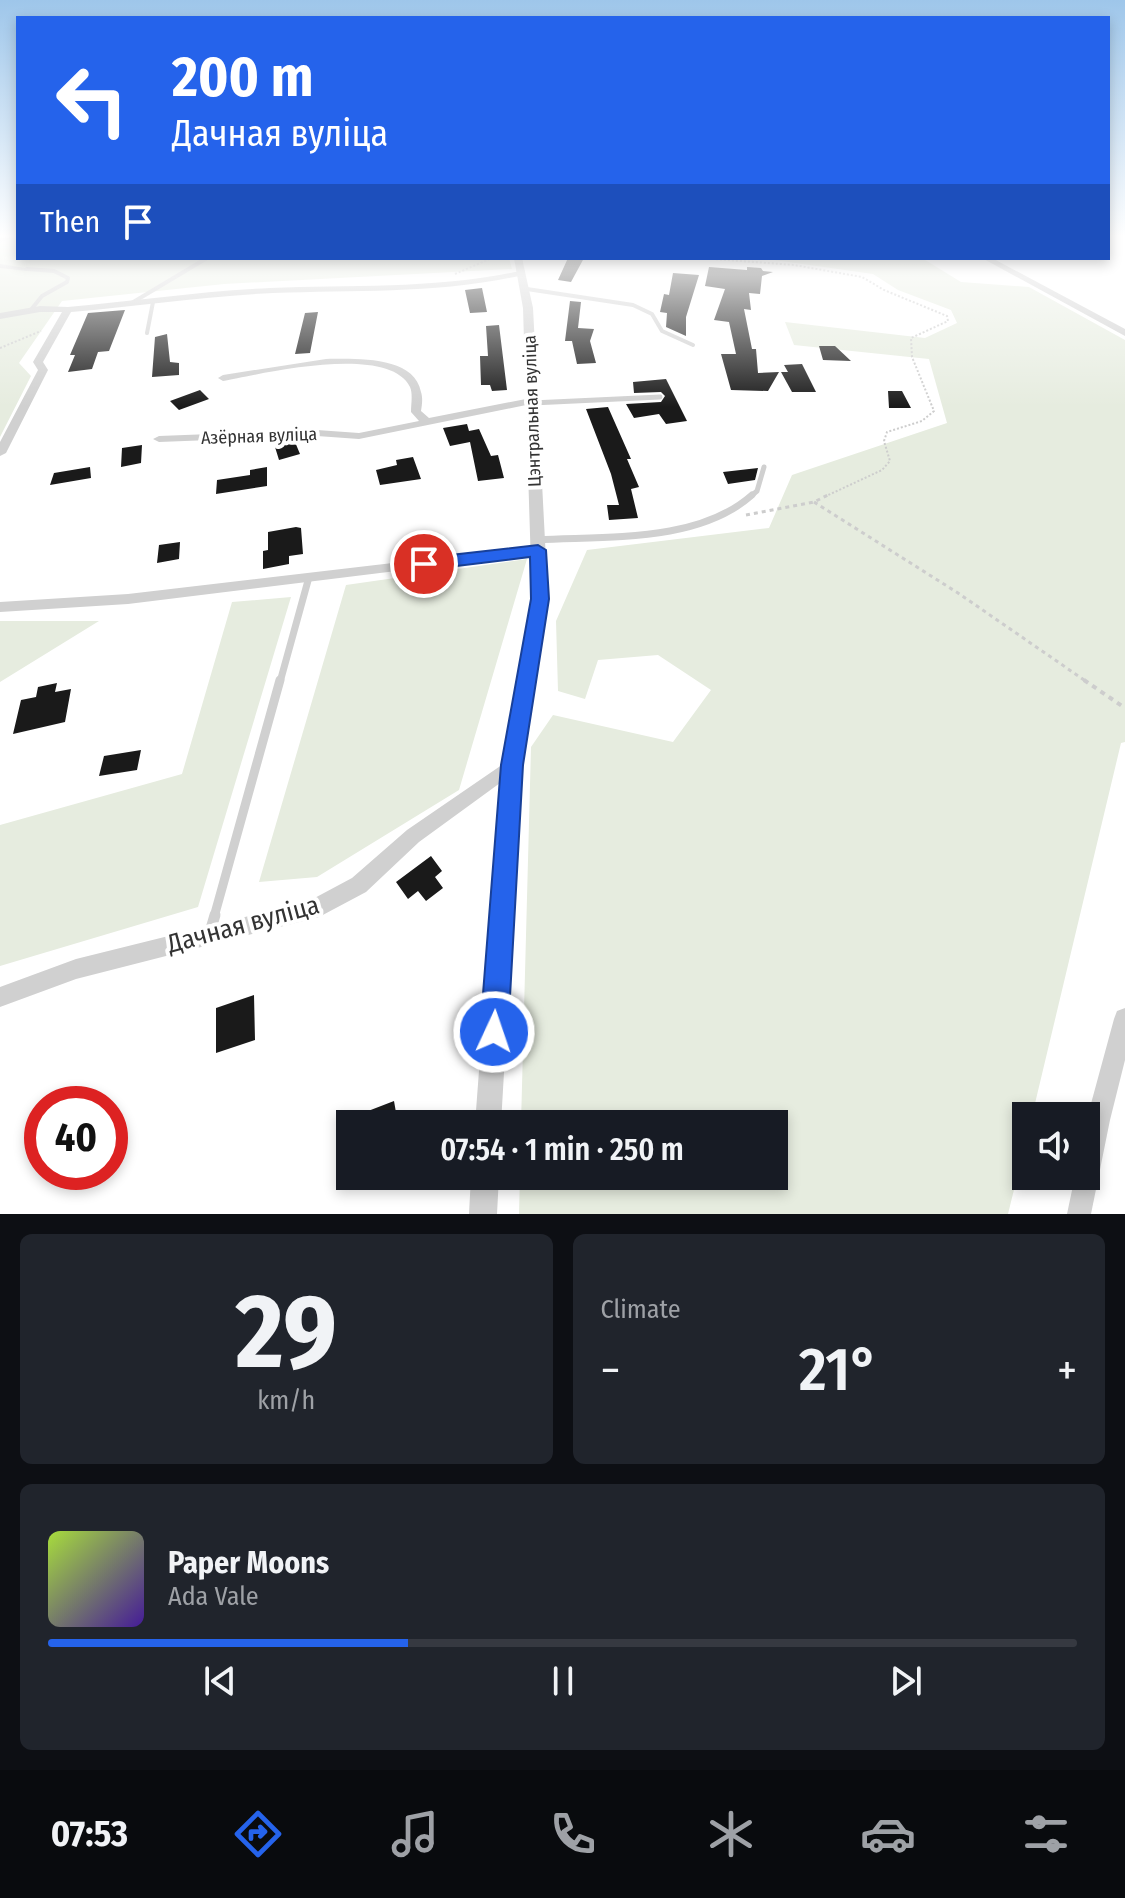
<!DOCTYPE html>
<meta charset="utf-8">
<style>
:root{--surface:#171b24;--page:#20242c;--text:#f1f3f6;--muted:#9ea1a6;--line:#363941;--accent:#2563eb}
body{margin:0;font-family:"Fira Sans Condensed",sans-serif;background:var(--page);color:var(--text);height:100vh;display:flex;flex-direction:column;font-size:30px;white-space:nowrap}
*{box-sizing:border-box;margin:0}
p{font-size:26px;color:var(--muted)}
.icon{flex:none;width:44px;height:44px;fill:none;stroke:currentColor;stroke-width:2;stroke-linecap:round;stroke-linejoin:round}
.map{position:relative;height:1214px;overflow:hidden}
.drawer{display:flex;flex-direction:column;gap:20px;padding:20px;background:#0d0f14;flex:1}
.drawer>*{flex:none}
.guide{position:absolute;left:16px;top:16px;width:1094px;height:244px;border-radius:0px;box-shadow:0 4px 12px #0003;background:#2563eb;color:#fff;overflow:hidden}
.buttons{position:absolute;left:1012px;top:1102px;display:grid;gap:16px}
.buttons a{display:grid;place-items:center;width:88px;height:88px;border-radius:0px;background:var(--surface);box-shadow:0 4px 12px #0003;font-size:40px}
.speed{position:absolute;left:24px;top:1086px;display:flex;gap:16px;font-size:40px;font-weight:700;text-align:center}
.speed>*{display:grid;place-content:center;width:104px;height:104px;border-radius:50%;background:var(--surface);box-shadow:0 4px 12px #0003;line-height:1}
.speed .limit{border:12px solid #d22;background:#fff;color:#111}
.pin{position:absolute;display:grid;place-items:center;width:68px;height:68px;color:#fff;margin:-34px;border:4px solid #fff;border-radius:50%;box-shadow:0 2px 8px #0007}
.me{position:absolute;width:88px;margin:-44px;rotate:3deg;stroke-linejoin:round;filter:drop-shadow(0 0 6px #0008)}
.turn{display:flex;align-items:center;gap:28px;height:168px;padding:0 24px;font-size:36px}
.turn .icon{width:104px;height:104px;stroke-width:2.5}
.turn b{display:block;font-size:56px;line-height:68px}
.then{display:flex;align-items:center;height:76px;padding:0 24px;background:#0003;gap:16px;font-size:30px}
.big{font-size:60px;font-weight:600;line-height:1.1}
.drawer .card{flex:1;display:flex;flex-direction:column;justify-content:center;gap:12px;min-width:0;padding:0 28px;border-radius:12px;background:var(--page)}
.drawer .dial{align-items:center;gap:0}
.dial b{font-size:104px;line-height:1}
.song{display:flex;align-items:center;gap:24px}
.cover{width:96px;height:96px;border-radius:12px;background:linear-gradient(135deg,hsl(80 70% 55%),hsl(260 70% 35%))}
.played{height:8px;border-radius:4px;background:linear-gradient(90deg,var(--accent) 35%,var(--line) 35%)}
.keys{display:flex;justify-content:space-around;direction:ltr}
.heat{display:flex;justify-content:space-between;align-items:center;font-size:44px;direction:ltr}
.drawer .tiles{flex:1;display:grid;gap:20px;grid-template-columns:1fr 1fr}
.card:last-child{grid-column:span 2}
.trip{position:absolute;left:336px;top:1110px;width:452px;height:80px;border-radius:0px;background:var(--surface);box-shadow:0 4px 12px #0003;font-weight:600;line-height:80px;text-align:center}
.menu{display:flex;height:128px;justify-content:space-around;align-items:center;background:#090b0e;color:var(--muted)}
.menu .icon{width:56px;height:56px}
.menu .selected{color:var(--accent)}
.menu b{font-size:36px;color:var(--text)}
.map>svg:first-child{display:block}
.green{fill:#e6ecdf}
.building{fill:#1a1a1a}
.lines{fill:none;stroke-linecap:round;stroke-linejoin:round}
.path-far2{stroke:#cdcdcd;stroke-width:2;stroke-dasharray:2 2;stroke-linecap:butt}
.path-far1{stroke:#cdcdcd;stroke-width:3;stroke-dasharray:4 4;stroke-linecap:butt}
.path{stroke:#cdcdcd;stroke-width:4;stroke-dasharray:5 5;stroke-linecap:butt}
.service-far4{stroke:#d0d0d0;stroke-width:4}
.service-far3{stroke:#d0d0d0;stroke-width:5}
.service-far2{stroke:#d0d0d0;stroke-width:7}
.service-far1{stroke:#d0d0d0;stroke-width:9}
.service{stroke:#d0d0d0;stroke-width:11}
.minor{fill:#d0d0d0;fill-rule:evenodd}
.tertiary{fill:#d0d0d0;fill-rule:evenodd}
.route{fill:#2563eb;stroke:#184099;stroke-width:2}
.labels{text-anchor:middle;stroke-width:8;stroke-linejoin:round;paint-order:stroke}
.far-street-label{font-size:18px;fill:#333;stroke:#fff}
.near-street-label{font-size:26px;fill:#333;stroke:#fff}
</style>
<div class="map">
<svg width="1125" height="1214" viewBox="0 0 1125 1214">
<rect width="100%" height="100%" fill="#fff"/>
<path class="green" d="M0,237H18V258H509L512,269L224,284L62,301L19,363L31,376L0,437Z
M761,258H922L961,282L1029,287L1125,340V742L1121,743L1032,1116H1026V1141L1008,1214H519L520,1176H774V1124H521L531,747L553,715L673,742L711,690L658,655L598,660L585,699L558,691L556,621L587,550L769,528L792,475L947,423L929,359L794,345L785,322L925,338L957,323L951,310L898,290L873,274Z
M527,559L459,790L317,877L259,882L346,585Z
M291,597L198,907L0,966V825L182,774L232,602Z
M0,621H99L0,682Z"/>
<path class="building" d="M568,258H584L571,282L558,280Z
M709,267L747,270V267L761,268L763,271L773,272L762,276L760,294L749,293L751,310L744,309L752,349H756L758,373L779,372L768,391L731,390L721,354H736L729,322L714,320L725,289L705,286Z
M673,273L699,275L686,317V336L666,327L667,313L660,312L664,294L669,295Z
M482,288L487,312L470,313L465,290Z
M570,301L581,302L578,328L594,329L590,341L596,363L577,364L572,341H565Z
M125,310L109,351L98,352L92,369L68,372L75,355H70L88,313Z
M318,312L310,353L295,354L305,313Z
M499,325L507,390L492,391L490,385H481L480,356H488L486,326Z
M167,334L170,362L179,363V375L152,377L155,337Z
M819,346H835L851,361L823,360Z
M802,364L816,392H792L781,372H788L784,365Z
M666,379L687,421L666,424L659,414L634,418L626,404L661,402L665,396L661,392L634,393L633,382Z
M200,390L209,399L179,410L170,401Z
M888,391H902L911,408H889Z
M608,407L631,459H627L639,487L631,489L638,518L609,520L607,505H619L611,474L586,409Z
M467,424L469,431L479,429L491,456L498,455L504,478L478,481L470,442L450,446L443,428Z
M295,442L300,454L279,460L275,447Z
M142,445L141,463L121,467L122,448Z
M413,457L421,479L380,485L376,470L397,465L396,460Z
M90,467L91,478L50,485L54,473Z
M267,467V486L216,494L217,480L250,475V470Z
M758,468L755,480L728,484L723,472Z
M296,527L301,528L303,554L289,556V564L263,569V551L268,550V532Z
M180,542L179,559L157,563L159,545Z
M57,683L55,692L71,689L65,722L13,734L21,700L36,697L38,687Z
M141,750L137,770L99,776L104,756Z
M431,856L442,871L435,877L443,888L426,901L418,891L408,899L396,882Z
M254,995L255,1040L216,1053V1008Z
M394,1101L398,1124H337V1123Z"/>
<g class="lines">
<path class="path-far2" d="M700,258L794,265L862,277L884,290L947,316L948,321L911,338L912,357L934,411L922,421L887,432L884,441L890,461L882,470L824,497
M455,274L492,258
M0,348L41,331"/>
<path class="path-far1" d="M814,502L958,593L1087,682
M746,515L814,502L828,495"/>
<path class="path" d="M1084,680L1125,708"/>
<path class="service-far4" d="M27,269L54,271L68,278L67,282L42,296L30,311
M527,289L633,305L652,314L662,331L693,345
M130,304L207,258
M147,333L153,302"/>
<path class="service-far3" d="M532,403L660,397
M750,497L757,491L764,467"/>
<path class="service-far2" d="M538,540C606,536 698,543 752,495
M280,682L309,577"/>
<path class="service-far1" d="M214,917L280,680"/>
<path class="service" d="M210,932L215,915"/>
<path class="minor" d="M3,237H13L0,243V238Z
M982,258H992L1125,329V336Z
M0,264L31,269L27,271L0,268Z
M520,271L524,273L523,275C440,294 357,290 273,293C205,296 138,306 71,312L43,362L48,370L6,453L0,456V442L38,370L33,362L62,312H40L0,319V313L40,306L68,307C135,301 202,291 270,288C354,285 437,289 520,271Z
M326,359C354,359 414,355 421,392C423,398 422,405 421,411L429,418L531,398L536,401L531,404L359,439L317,436L159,442L153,439L159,436L317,430L359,433L419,421L411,412C411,404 413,394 410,387C388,343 261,374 223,381L218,378L223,375Z
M538,546L544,550L543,553L128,604L0,612V602L128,594Z
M512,758L518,760L520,765L518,770L419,842L366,892L319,917L76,979L0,1007V987L76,959L309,901L352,878L407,830Z
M1125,1008V1060L1110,1120L1091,1214H1067L1075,1176H1086V1122L1114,1019L1117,1011Z"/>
<path class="tertiary" d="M514,258H522L533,308L548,599L522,765L501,1124H475L502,765L532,599L523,308Z
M471,1176H499L497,1214H469Z"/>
</g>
<linearGradient id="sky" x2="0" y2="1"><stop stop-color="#9ec6ea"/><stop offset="0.58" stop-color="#fff"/><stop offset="1" stop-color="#fff" stop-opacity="0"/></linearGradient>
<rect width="1125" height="407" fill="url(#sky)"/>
<path class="route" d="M538,545L546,550L549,599L523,765L508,1032L504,1042L494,1046L484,1042L480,1032L501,765L531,599L530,557L424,570L415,564L424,558Z"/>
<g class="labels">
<g class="far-street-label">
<text transform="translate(532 411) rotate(-92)" y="6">Цэнтральная вуліца</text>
<text transform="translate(259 436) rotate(-2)" y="6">Азёрная вуліца</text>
</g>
<g class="near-street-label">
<text transform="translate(243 924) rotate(-15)" y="9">Дачная вуліца</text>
</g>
</g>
</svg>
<div class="buttons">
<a><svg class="icon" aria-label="sound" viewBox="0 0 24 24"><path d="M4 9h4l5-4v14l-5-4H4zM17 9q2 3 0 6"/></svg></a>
</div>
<div class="speed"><div class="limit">40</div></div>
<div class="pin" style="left:424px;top:564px;background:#d93025"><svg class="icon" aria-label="arrive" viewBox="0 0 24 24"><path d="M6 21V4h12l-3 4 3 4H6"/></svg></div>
<svg class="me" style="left:494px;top:1032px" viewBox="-20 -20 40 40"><circle r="17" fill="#2563eb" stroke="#fff" stroke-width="3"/><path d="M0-11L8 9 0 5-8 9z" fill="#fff"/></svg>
<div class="trip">07:54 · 1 min · 250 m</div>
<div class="guide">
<div class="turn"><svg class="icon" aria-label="left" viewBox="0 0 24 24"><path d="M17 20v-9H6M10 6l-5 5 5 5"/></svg><div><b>200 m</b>Дачная вуліца</div></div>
<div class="then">Then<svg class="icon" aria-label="arrive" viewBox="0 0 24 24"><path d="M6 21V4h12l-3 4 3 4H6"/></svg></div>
</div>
</div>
<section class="drawer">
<div class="tiles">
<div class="card dial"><b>29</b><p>km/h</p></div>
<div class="card"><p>Climate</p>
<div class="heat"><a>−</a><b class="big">21°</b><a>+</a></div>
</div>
<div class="card">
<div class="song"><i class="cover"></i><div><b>Paper Moons</b><p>Ada Vale</p></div></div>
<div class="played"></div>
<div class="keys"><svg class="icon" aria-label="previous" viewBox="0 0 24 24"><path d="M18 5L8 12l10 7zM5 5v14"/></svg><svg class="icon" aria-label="pause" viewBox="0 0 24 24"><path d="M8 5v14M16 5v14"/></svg><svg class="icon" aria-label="next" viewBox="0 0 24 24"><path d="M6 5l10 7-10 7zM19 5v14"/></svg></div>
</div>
</div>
</section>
<nav class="menu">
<b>07:53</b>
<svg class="icon selected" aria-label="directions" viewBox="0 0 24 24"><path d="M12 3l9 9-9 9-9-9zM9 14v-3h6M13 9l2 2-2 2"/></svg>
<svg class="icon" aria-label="music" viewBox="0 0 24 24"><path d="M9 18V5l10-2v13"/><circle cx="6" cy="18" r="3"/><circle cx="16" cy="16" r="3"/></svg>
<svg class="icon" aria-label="phone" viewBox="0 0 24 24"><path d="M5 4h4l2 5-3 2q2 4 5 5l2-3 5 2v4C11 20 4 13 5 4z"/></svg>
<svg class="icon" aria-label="climate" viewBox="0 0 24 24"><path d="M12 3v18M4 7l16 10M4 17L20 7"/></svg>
<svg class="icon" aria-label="car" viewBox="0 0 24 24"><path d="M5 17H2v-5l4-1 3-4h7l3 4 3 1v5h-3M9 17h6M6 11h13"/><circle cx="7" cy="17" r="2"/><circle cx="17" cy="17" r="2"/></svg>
<svg class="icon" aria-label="filters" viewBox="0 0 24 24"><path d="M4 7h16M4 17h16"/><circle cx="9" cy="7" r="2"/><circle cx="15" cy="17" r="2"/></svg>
</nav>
